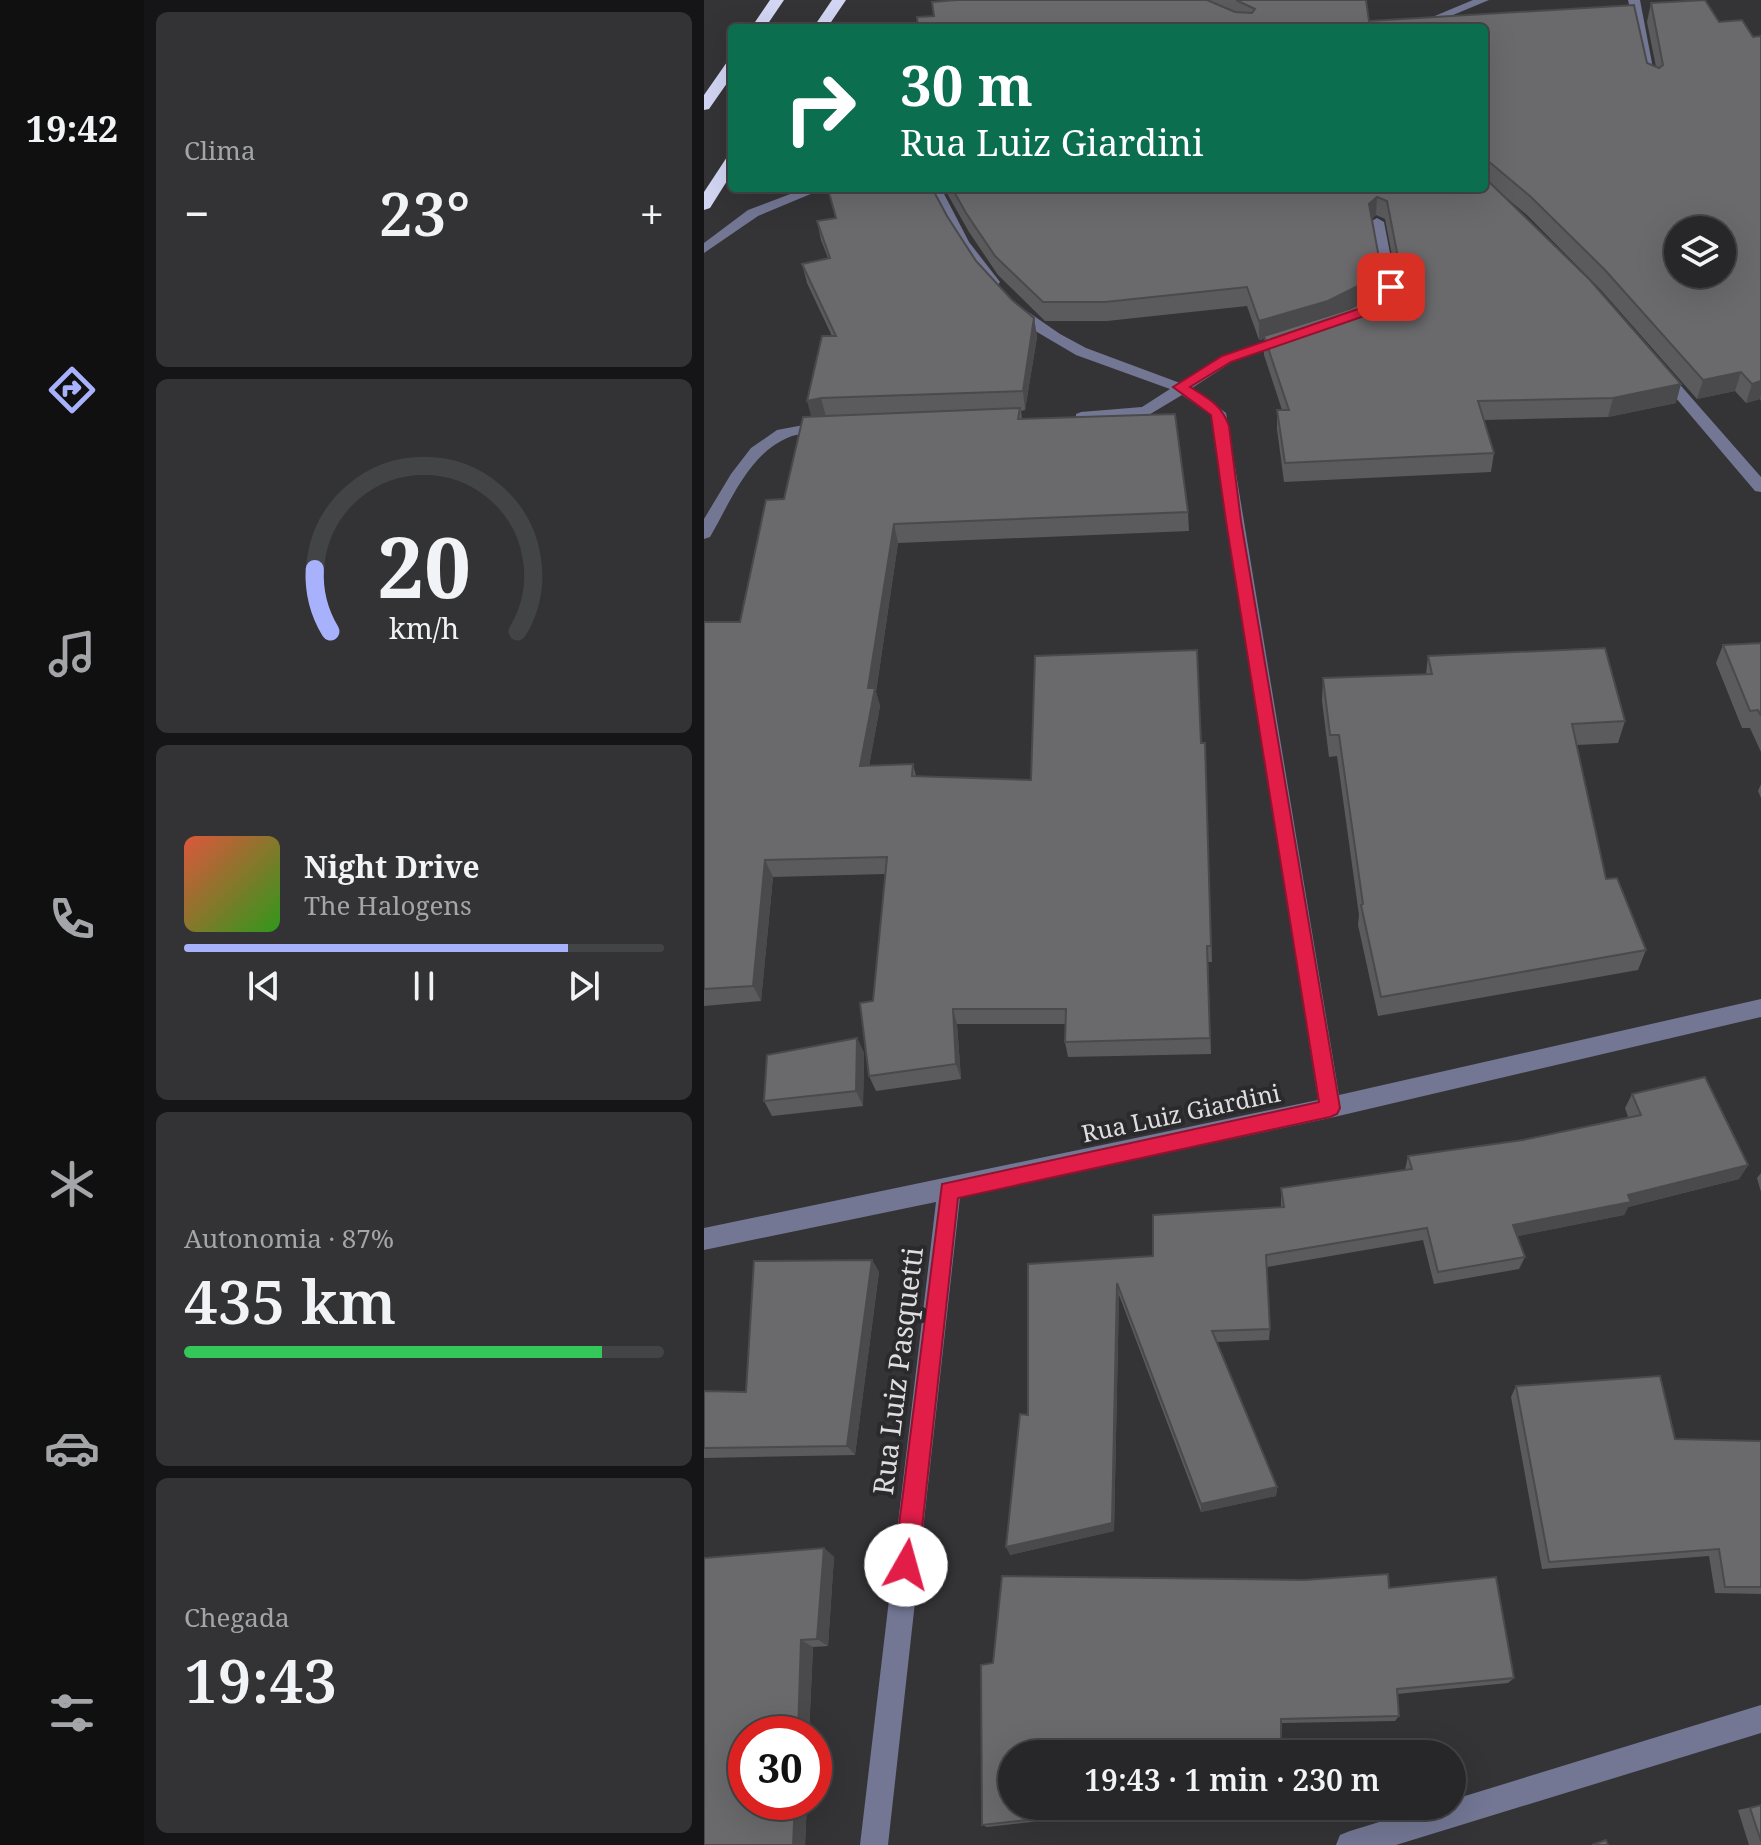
<!DOCTYPE html>
<html lang="pt">
<meta charset="utf-8">
<style>
:root{--surface:#272729;--page:#333335;--text:#f1f3f6;--muted:#a4a5a8;--line:#434446;--accent:#a7b1fc}
body{margin:0;font-family:"Noto Serif",serif;background:var(--page);color:var(--text);height:100vh;display:flex;flex-direction:column;font-size:30px;white-space:nowrap}
*{box-sizing:border-box;margin:0}
p{font-size:26px;color:var(--muted)}
.icon{flex:none;width:44px;height:44px;fill:none;stroke:currentColor;stroke-width:2;stroke-linecap:round;stroke-linejoin:round}
.map{position:relative;flex:1;overflow:hidden}
.side{display:flex;flex-direction:column;gap:12px;padding:12px;background:#151517;width:560px}
.side>*{flex:none}
.banner{position:absolute;left:24px;top:24px;width:760px;height:168px;border-radius:8px;box-shadow:0 8px 32px #0002,0 0 0 2px var(--line);background:#0b6e4f;color:#fff;overflow:hidden}
.buttons{position:absolute;left:960px;top:216px;display:grid;gap:16px}
.buttons a{display:grid;place-items:center;width:72px;height:72px;border-radius:50%;background:var(--surface);box-shadow:0 8px 32px #0002,0 0 0 2px var(--line);font-size:40px}
.speed{position:absolute;left:24px;top:1716px;display:flex;gap:16px;font-size:40px;font-weight:700;text-align:center}
.speed>*{display:grid;place-content:center;width:104px;height:104px;border-radius:50%;background:var(--surface);box-shadow:0 8px 32px #0002,0 0 0 2px var(--line);line-height:1}
.speed .limit{border:12px solid #d22;background:#fff;color:#111}
.pin{position:absolute;display:grid;place-items:center;width:68px;height:68px;color:#fff;margin:-34px;border-radius:16px;box-shadow:0 4px 12px #0006}
.me{position:absolute;width:88px;margin:-44px;rotate:7deg;stroke-linejoin:round;filter:drop-shadow(0 0 6px #0008)}
.turn{display:flex;align-items:center;gap:28px;height:168px;padding:0 40px;font-size:36px}
.turn .icon{width:104px;height:104px;stroke-width:2.5}
.turn b{display:block;font-size:56px;line-height:68px}
.big{font-size:60px;font-weight:600;line-height:1.1}
.side .tile{flex:1;display:flex;flex-direction:column;justify-content:center;gap:12px;min-width:0;padding:0 28px;border-radius:12px;background:var(--page)}
.side .dial{align-items:center;gap:0}
.dial svg{height:208px;overflow:visible;fill:none;stroke:var(--line);stroke-width:7;stroke-linecap:round;text-anchor:middle}
.dial text{fill:var(--text);stroke:none}
.song{display:flex;align-items:center;gap:24px}
.cover{width:96px;height:96px;border-radius:12px;background:linear-gradient(135deg,hsl(10 70% 55%),hsl(110 70% 35%))}
.played{height:8px;border-radius:4px;background:linear-gradient(90deg,var(--accent) 80%,var(--line) 80%)}
.keys{display:flex;justify-content:space-around;direction:ltr}
.heat{display:flex;justify-content:space-between;align-items:center;font-size:44px;direction:ltr}
.charge{height:12px;border-radius:6px;background:linear-gradient(90deg,#34c759 87%,var(--line) 0)}
.trip{position:absolute;left:294px;top:1740px;width:468px;height:80px;border-radius:40px;background:var(--surface);box-shadow:0 8px 32px #0002,0 0 0 2px var(--line);font-weight:600;line-height:80px;text-align:center}
main{display:flex;flex:1;min-height:0}
.tab-bar{display:flex;flex-direction:column;width:144px;justify-content:space-around;align-items:center;background:#101010;color:var(--muted)}
.tab-bar .icon{width:56px;height:56px}
.tab-bar .current{color:var(--accent)}
.tab-bar b{font-size:36px;color:var(--text)}
.map>svg:first-child{display:block}
.lines{fill:none;stroke-linecap:round;stroke-linejoin:round}
.minor{fill:#737794;fill-rule:evenodd}
.highway{fill:#d2d6f3;fill-rule:evenodd}
.wall{fill:#5b5b5e;fill-rule:evenodd}
.shaded-wall{fill:#4a4a4c}
.building{fill:#6a6a6d;stroke:#4a4a4c;stroke-width:2;fill-rule:evenodd}
.route{fill:#e11d48;stroke:#92132f;stroke-width:2}
.labels{text-anchor:middle;stroke-width:8;stroke-linejoin:round;paint-order:stroke}
.street-label{font-size:24px;fill:#dedee0;stroke:#2a2a2d}
.near-street-label{font-size:28px;fill:#dedee0;stroke:#2a2a2d}
</style>
<main>
<nav class="tab-bar">
<b>19:42</b>
<svg class="icon current" aria-label="directions" viewBox="0 0 24 24"><path d="M12 3l9 9-9 9-9-9zM9 14v-3h6M13 9l2 2-2 2"/></svg>
<svg class="icon" aria-label="music" viewBox="0 0 24 24"><path d="M9 18V5l10-2v13"/><circle cx="6" cy="18" r="3"/><circle cx="16" cy="16" r="3"/></svg>
<svg class="icon" aria-label="phone" viewBox="0 0 24 24"><path d="M5 4h4l2 5-3 2q2 4 5 5l2-3 5 2v4C11 20 4 13 5 4z"/></svg>
<svg class="icon" aria-label="climate" viewBox="0 0 24 24"><path d="M12 3v18M4 7l16 10M4 17L20 7"/></svg>
<svg class="icon" aria-label="car" viewBox="0 0 24 24"><path d="M5 17H2v-5l4-1 3-4h7l3 4 3 1v5h-3M9 17h6M6 11h13"/><circle cx="7" cy="17" r="2"/><circle cx="17" cy="17" r="2"/></svg>
<svg class="icon" aria-label="filters" viewBox="0 0 24 24"><path d="M4 7h16M4 17h16"/><circle cx="9" cy="7" r="2"/><circle cx="15" cy="17" r="2"/></svg>
</nav>
<section class="side">
<div class="tile"><p>Clima</p>
<div class="heat"><a>−</a><b class="big">23°</b><a>+</a></div>
</div>
<div class="tile dial"><svg viewBox="0 0 100 80">
<path d="M14 69A42 42 0 1 1 86 69"/>
<path d="M14 69A42 42 0 0 1 8 45" stroke="#a7b1fc"/>
<text x="50" y="56" font-size="32" font-weight="700">20</text>
<text x="50" y="72" font-size="11">km/h</text>
</svg></div>
<div class="tile">
<div class="song"><i class="cover"></i><div><b>Night Drive</b><p>The Halogens</p></div></div>
<div class="played"></div>
<div class="keys"><svg class="icon" aria-label="previous" viewBox="0 0 24 24"><path d="M18 5L8 12l10 7zM5 5v14"/></svg><svg class="icon" aria-label="pause" viewBox="0 0 24 24"><path d="M8 5v14M16 5v14"/></svg><svg class="icon" aria-label="next" viewBox="0 0 24 24"><path d="M6 5l10 7-10 7zM19 5v14"/></svg></div>
</div>
<div class="tile"><p>Autonomia · 87%</p><b class="big">435 km</b><div class="charge"></div></div>
<div class="tile"><p>Chegada</p><b class="big">19:43</b></div>
</section>
<div class="map">
<svg width="1057" height="1845" viewBox="0 0 1057 1845">
<rect width="100%" height="100%" fill="#343437"/>
<g class="lines">
<path class="minor" d="M769,0H785L718,28H702Z
M924,0H936L952,84L942,81Z
M102,188H121L54,216L0,253V243L44,210Z
M223,188H237L265,242L296,282L294,285H284L252,243Z
M673,218L680,222L694,295L672,310L665,306L680,294L666,222Z
M314,305L356,334L382,348L476,383L518,356L580,334H590L592,337L528,362L488,388L522,413L635,1095L1057,999V1017L626,1118L256,1197L184,1845H156L232,1202L0,1250V1228L614,1100L507,415L478,395L443,416L423,420H372V414L377,412L438,407L466,389L372,355L333,332L309,312V306Z
M959,369L964,371L1057,477V492L1051,491L954,377V371Z
M121,421L126,423V429C112,433 96,432 83,438C44,455 26,503 6,537L0,539V519L27,474L47,448L73,430Z
M1057,1705V1733L692,1845H632L636,1835L646,1831L727,1806H748V1800Z"/>
<path class="highway" d="M66,0H80L61,28H47Z
M128,0H142L123,28H109Z
M28,61V76L5,109L0,110V95L23,62Z
M28,155V173L6,208L0,210V192L23,157Z"/>
</g>
<path class="wall" d="M253,0H662L665,21L943,63L952,67L943,22L947,3L1015,22L1049,37L1057,36V401L1056,399L1042,403L1031,391L993,399L896,289L824,216L798,194L972,403L904,417L780,420L790,453L787,472L580,482L573,429V410H578L560,355V339L555,340L543,306L403,321H341L294,275L265,232L240,188H780L230,16ZM672,215L681,219L693,282L684,290L642,310L677,293L678,274L668,219Z
M124,189L243,216L272,261L308,300L330,318L333,337L321,410L317,411L318,419L484,512L485,531L194,543L172,692L176,706L165,766L209,764L212,776L327,780L501,743L508,962H504L507,1054L364,1057L361,1042V1024H253L257,1079L172,1091L165,1076L169,1001L181,874L69,877L57,1001L0,1006V622H36L80,499L107,416L128,336L103,283L98,264L124,258L117,240L113,221L132,218Z
M1057,643V752L1046,728H1038L1012,663L1019,645Z
M724,656L921,721L914,743L873,745L902,879L942,950L934,970L674,1016L654,925L655,915L633,756L625,757L618,701L619,678L722,674Z
M1057,784V798L1054,791Z
M153,1038L160,1053L159,1106L68,1116L60,1101Z
M928,1094L1044,1165L1035,1179L924,1207L920,1215L813,1236L821,1257L815,1269L730,1284L719,1240L563,1267L566,1329L565,1340L513,1342L573,1487L572,1496L497,1512L415,1295L410,1531L306,1555L324,1415V1264L449,1256L577,1207V1188L701,1170L704,1156L819,1140L924,1117L921,1108Z
M1057,1173V1192L1053,1178Z
M168,1260L175,1272L151,1455L0,1458V1391L42,1392Z
M812,1386L971,1439L1057,1441V1594L1011,1593L1005,1556L838,1569L807,1397Z
M120,1548L130,1557L124,1646L109,1647L105,1734H42V1802H103L101,1845H0V1558Z
M289,1663L810,1678L804,1683L693,1694L695,1716L691,1721L577,1723L576,1754H308V1806H397V1814L283,1827L278,1825Z
M1057,1805V1845H1045L1034,1810Z"/>
<path class="shaded-wall" d="M673,197L672,215L663,223L665,204Z
M678,274L677,293L623,320L560,336V339L555,340V321Z
M330,318L333,337L321,410L319,391Z
M1037,372L1031,391L993,399L999,380Z
M1057,381V394L1056,399L1042,403L1048,384Z
M977,384L972,403L904,417L909,398Z
M117,398L122,417L108,420L103,401Z
M190,524L194,543L172,692L176,706L162,783L156,766L164,688Z
M61,860L69,877L57,1001L49,986Z
M249,1009L253,1024L257,1079L252,1064Z
M153,1038L160,1053L159,1106L152,1091Z
M1044,1165L1035,1179L924,1207L920,1215L804,1238L809,1225Z
M168,1260L175,1272L151,1455L143,1446Z
M413,1283L415,1295L410,1531L306,1555L302,1547Z
M573,1487L572,1496L497,1512V1504Z
M120,1548L130,1557L124,1646L113,1639Z
M97,1640L109,1647L105,1734H94Z
M91,1802H103L101,1845H89Z"/>
<path class="building" d="M253,0H503L531,12L548,13L551,9L532,0H662L665,21L930,5L943,63L955,68L959,65L947,3L1001,0L1015,22L1038,20L1049,37L1057,36V381L1048,384L1037,372L999,380L901,270L827,197L783,160L780,165V28H214L213,17L230,16L228,2ZM974,230H1018V274H974Z
M780,177L886,280L977,384L909,398L774,401L790,453L581,463L573,410H585L560,336L645,309L684,290L698,278L683,201L673,197L665,204L678,274L624,301L555,321L543,287L401,302H339L291,256L262,213L248,188H780Z
M128,188H228L243,216L272,261L308,300L330,318L319,391L117,398L103,401L118,336H132L98,264L126,258L113,221L132,218L124,189Z
M316,408L314,419L471,414L484,512L190,524L164,688H171L156,766L209,764L208,776L327,780L331,656L493,650L497,743H501L507,946H503L506,1038L361,1042L362,1009H249L252,1064L165,1076L156,1003L169,1001L183,857L61,860L49,986L0,989V622H36L62,500L80,499L99,417Z
M1057,643V716L1054,710L1046,711L1019,645Z
M901,648L921,721L868,724L902,879L913,878L942,950L677,997L657,905L659,904L635,735H626L619,678L728,674L724,656Z
M153,1038L152,1091L60,1101L63,1055Z
M1001,1077L1044,1165L924,1195L927,1202L809,1225L821,1257L734,1272L723,1228L562,1255L566,1329L508,1331L573,1487L497,1504L413,1283L408,1523L302,1547L316,1414L324,1415V1264L449,1256V1215L580,1207L577,1188L708,1169L704,1156L819,1140L937,1115L928,1094Z
M168,1260L143,1446L0,1448V1391L42,1392L50,1261Z
M956,1376L971,1439L1057,1441V1587H1021L1015,1549L845,1562L812,1386Z
M120,1548L113,1639L97,1640L94,1734H42V1802H91L89,1845H0V1558Z
M684,1574L685,1588L792,1577L810,1678L693,1689L695,1716L577,1719V1753L392,1752V1754H308V1806H394V1812L278,1825L277,1665L289,1663L298,1576L600,1580Z
M1057,1805V1841L1046,1808Z
M902,1840L904,1845H888Z"/>
<path class="route" d="M683,284L694,287C694,304 679,307 666,314L527,362L486,387C504,398 518,405 525,426L537,521L636,1108L633,1114L626,1117L254,1198L214,1565L210,1573L202,1576L193,1573L190,1565L238,1184L615,1102L522,521L507,415L469,387L518,356L657,308L678,298Z"/>
<g class="labels">
<g class="street-label">
<text transform="translate(477 1114) rotate(-12)" y="8">Rua Luiz Giardini</text>
</g>
<g class="near-street-label">
<text transform="translate(194 1371) rotate(-83)" y="10">Rua Luiz Pasquetti</text>
</g>
</g>
</svg>
<div class="buttons">
<a><svg class="icon" aria-label="layers" viewBox="0 0 24 24"><path d="M12 4l9 5-9 5-9-5zM3 14l9 5 9-5"/></svg></a>
</div>
<div class="speed"><div class="limit">30</div></div>
<div class="pin" style="left:687px;top:287px;background:#d93025"><svg class="icon" aria-label="arrive" viewBox="0 0 24 24"><path d="M6 21V4h12l-3 4 3 4H6"/></svg></div>
<svg class="me" style="left:202px;top:1565px" viewBox="-20 -20 40 40"><circle r="19" fill="#fff"/><path d="M0-13L10 11 0 6-10 11z" fill="#e11d48"/></svg>
<div class="trip">19:43 · 1 min · 230 m</div>
<div class="banner">
<div class="turn"><svg class="icon" aria-label="right" viewBox="0 0 24 24"><path d="M7 20v-9h11M14 6l5 5-5 5"/></svg><div><b>30 m</b>Rua Luiz Giardini</div></div>
</div>
</div>
</main>
